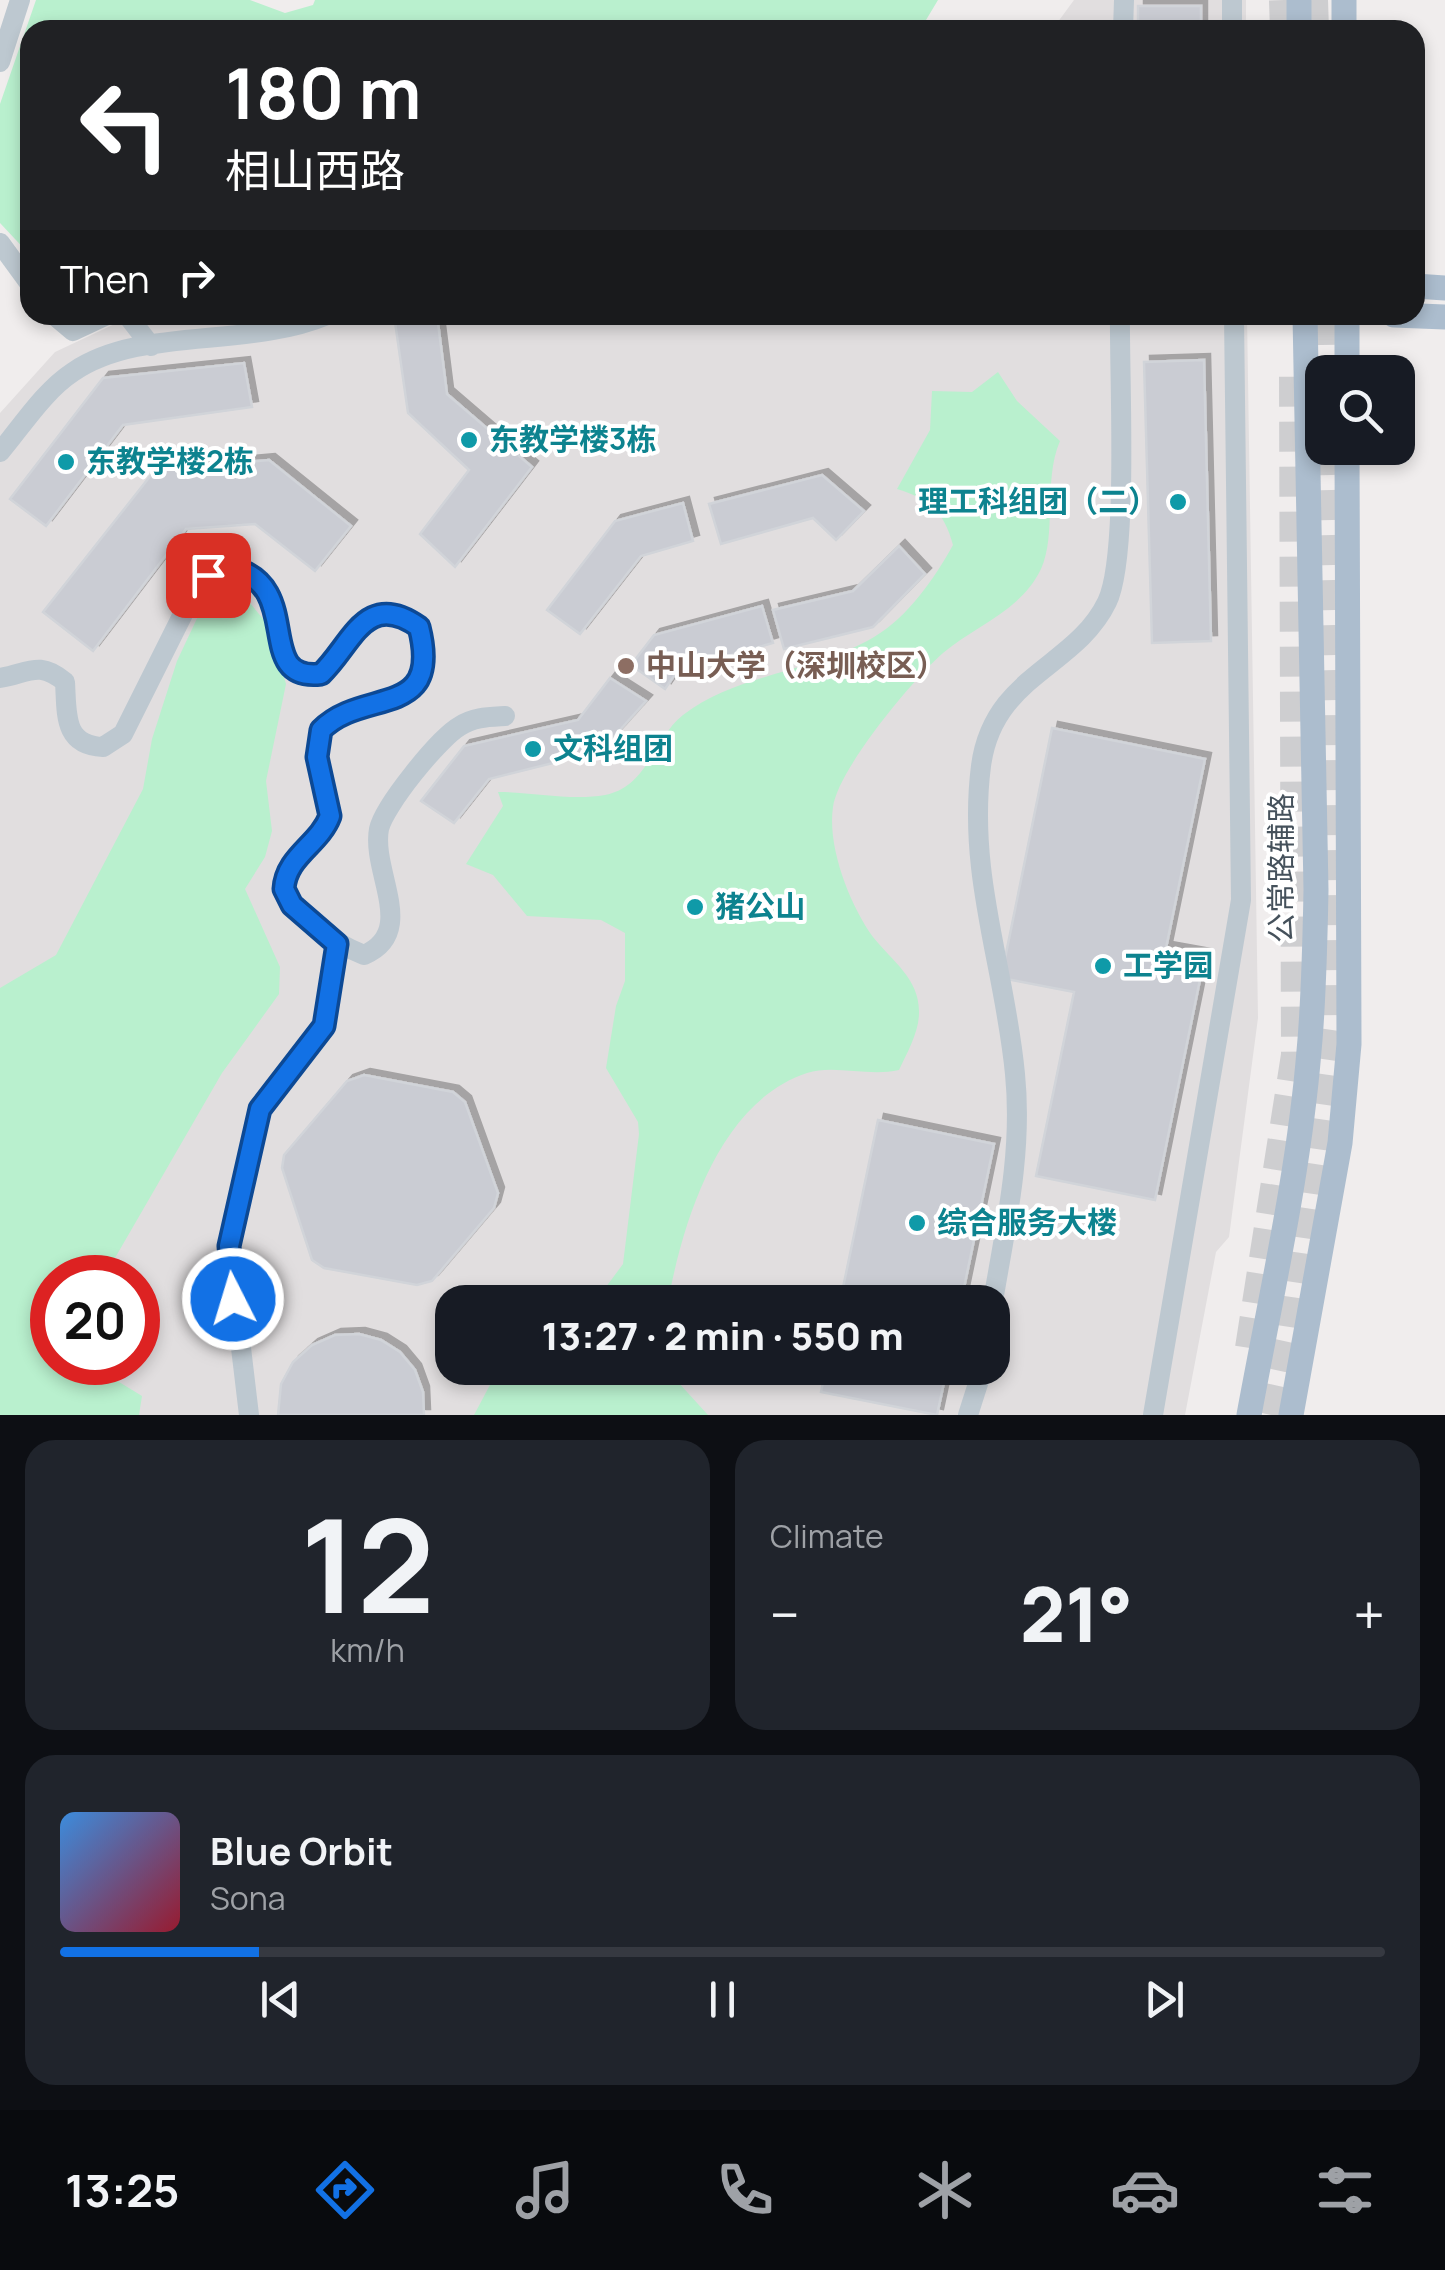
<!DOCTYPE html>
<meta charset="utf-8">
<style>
:root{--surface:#171b24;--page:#20242c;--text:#f1f3f6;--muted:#9ea1a6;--line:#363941;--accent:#1271e5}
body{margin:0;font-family:Manrope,"Noto Sans SC",sans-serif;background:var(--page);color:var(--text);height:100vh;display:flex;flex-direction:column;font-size:38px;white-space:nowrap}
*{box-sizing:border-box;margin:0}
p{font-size:32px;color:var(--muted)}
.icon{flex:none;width:55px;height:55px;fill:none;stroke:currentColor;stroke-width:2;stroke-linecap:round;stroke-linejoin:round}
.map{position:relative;height:1415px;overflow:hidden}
.drawer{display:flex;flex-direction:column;gap:25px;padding:25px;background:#0d0f14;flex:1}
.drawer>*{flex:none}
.guide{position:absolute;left:20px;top:20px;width:1405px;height:305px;border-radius:30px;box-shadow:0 5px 15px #0003;background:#202124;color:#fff;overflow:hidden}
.tools{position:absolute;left:1305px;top:355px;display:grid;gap:20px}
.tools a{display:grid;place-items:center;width:110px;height:110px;border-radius:20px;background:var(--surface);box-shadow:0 5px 15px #0003;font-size:50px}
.speed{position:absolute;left:30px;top:1255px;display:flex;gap:20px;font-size:50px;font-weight:700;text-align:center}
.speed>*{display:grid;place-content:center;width:130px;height:130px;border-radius:50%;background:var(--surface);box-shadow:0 5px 15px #0003;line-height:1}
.speed .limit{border:15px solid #d22;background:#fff;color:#111}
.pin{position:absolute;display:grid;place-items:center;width:85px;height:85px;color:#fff;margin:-42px;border-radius:20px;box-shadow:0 5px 15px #0006}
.me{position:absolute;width:110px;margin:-55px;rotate:355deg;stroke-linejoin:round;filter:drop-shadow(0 0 8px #0008)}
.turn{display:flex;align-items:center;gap:35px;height:210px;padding:0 40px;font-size:45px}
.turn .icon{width:130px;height:130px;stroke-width:2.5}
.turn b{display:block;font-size:70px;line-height:85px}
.then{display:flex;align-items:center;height:95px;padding:0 40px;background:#0003;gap:20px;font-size:38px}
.big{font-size:75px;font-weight:800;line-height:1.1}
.drawer .card{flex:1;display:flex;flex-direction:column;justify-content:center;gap:15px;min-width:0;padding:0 35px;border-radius:30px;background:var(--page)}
.drawer .dial{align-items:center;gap:0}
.dial b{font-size:130px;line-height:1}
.song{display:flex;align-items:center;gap:30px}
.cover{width:120px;height:120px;border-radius:15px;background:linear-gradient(135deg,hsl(210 70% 55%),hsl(350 70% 35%))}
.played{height:10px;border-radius:5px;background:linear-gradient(90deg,var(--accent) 15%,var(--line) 15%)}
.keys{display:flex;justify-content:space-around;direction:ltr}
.heat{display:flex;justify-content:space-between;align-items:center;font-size:55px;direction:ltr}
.drawer .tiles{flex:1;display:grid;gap:25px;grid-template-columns:1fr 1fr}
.card:last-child{grid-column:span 2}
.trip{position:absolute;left:435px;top:1285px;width:575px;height:100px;border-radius:30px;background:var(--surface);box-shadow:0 5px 15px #0003;font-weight:800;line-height:100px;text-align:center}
.tab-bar{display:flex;height:160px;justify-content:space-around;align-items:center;background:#090b0e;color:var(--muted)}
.tab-bar .icon{width:70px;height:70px}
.tab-bar .on{color:var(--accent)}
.tab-bar b{font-size:45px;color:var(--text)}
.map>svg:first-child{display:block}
.education{fill:#e1dedf;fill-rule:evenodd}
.green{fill:#b9f0ce}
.building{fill:#caccd3;stroke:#d1d4d9;stroke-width:2.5;filter:url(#shadow)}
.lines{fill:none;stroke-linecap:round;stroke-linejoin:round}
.highway-tunnel{stroke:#ceced0;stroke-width:30;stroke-dasharray:30 15;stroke-linecap:butt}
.minor{stroke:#bdc8d0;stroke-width:20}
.major{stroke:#acbdce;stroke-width:25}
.route-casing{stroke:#0c4995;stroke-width:25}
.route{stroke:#1271e5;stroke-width:18}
.culture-dot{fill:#0f9aa8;stroke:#fff;stroke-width:4}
.education-dot{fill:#8d6e63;stroke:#fff;stroke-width:4}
.labels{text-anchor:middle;stroke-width:8;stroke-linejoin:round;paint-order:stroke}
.culture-label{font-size:30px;font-weight:bold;fill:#0d838f;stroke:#fff;text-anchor:start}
.education-label{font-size:30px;font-weight:bold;fill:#785e54;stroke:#fff;text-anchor:start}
.street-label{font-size:30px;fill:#45515b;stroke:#fff}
</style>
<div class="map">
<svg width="1445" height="1415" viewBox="0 0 1445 1415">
<defs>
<filter id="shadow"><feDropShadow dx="6" dy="-6" stdDeviation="0" flood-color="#0004"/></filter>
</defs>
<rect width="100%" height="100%" fill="#f0eded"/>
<path class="education" d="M1074,0H1246V30H1052Z
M188,315H1247L1258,1018L1229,1237L1216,1252L1185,1415H0V413L55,352L119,322ZM52,1278H138V1362H52ZM452,1302H992V1368H452Z"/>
<path class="green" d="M36,0H250L285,13L313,5L315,0H938L920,30H30V255L0,223V104Z
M998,372L1017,401L1060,441C1043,480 1057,534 1041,569C1021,611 976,625 943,653C914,678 838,769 833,807C827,847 850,905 873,937C892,961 920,979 919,1013C919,1032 907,1053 899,1070C868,1077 834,1064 807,1073C719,1102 683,1221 668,1302H571L603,1291L623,1264L639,1134L638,1122L606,1068L616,1006L625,981V933L601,920L527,916L493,875L466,864L503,806L498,792C531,792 572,801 605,795C648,787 655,736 683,715C738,673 815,672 874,637C908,617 934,579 953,545C944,512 930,499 897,489L930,430L932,391L972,392Z
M218,593L245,597L269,626L286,684L266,781L272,831L265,857L245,889L280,967L279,994L222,1073L104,1277L52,1278V1362L88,1363L142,1396L139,1415H0V988L56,955L143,789L152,739L177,661L200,612Z
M486,1368H673L677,1381L708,1415H474L491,1383Z"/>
<path class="building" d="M1138,6H1201V30H1138Z
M394,315H437L447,394L532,467L455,567L420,534L469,470L408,413Z
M1204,360L1211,641L1152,643L1144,362Z
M244,363L252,407L123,425L46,526L10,499L103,378Z
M269,460L351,526L315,571L255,524L186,529L93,651L43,612L155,470Z
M822,475L864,511L836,540L813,518L721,544L709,504Z
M683,503L693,541L641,556L580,634L547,610L615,521Z
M899,546L925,574L873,627L784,649L773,610L853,591Z
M762,606L773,643L678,670L665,689L631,665L654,635Z
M610,678L646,701L601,751L489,779L454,823L421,801L464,746L578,720Z
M1052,728L1205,759L1166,948L1205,955L1155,1200L1036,1176L1074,992L1001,978Z
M364,1075L453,1092L465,1102L498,1193L494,1208L432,1281L417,1285L324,1268L312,1260L282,1168L284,1155L347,1081Z
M878,1120L994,1144L961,1302H840Z
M359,1334L381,1340L400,1352L415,1370L423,1392L424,1415H278L281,1384L293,1362L312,1345L335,1335Z
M826,1368H947L937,1415L821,1392Z"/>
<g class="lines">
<path class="highway-tunnel" d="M1284,0L1285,30
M1313,0L1314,30
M1321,315L1322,377
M1250,1348L1296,1055L1294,368
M1271,1415L1288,1339L1333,1030L1332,710L1325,448"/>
<path class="minor" d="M1232,0V30
M1123,30L1124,0
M0,62L20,0
M0,243L30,284
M54,315L73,331L107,315
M127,315L151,346
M0,452C22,426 44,391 73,372C140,326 247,349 327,315
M0,678C29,673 39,660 65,682C67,714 63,745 103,747L123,734L191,598L220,568C306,562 249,682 321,674C352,645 365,589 419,627C443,721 363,687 321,730L317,757L330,816C322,837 304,846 291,864C264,904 334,943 364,955C418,932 371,872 379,829C384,806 439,738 460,726C474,717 489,717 505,716
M992,1307C1005,1229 1023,1153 1015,1074C1005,967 967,875 981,766C993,675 1075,668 1107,602C1129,557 1119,374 1120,315
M249,1415L229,1247L260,1109L324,1025L337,944
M968,1415L983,1368
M1153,1415L1241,900L1234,315"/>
<path class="major" d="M1299,0V30
M1344,0V30
M1415,286L1445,288
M1347,315V372
M1394,315L1445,317
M1249,1415C1271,1295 1299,1173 1309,1051C1314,998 1315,944 1316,890L1305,315
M1291,1415L1340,1143L1349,1044L1347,448"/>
</g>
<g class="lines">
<defs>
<path id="route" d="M208,575L232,568C306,586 252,682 321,674C352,645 365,589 419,627C443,721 363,687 321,730L317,757L330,816C319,845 286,856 284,889L292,905L337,944L324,1026L260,1109L229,1246L233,1299"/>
</defs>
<use href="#route" class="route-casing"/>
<use href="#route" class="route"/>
</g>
<g class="culture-dot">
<circle cx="469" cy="440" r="10"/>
<circle cx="66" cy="462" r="10"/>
<circle cx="1178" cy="502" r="10"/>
<circle cx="533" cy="749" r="10"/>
<circle cx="695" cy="907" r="10"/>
<circle cx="1103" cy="966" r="10"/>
<circle cx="917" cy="1223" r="10"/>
</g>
<circle class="education-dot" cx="626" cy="666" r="10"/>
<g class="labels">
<g class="culture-label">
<text x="489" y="450">东教学楼3栋</text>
<text x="86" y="472">东教学楼2栋</text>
<text x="1158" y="512" text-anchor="end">理工科组团（二）</text>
<text x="553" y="759">文科组团</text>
<text x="715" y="917">猪公山</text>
<text x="1123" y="976">工学园</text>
<text x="937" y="1233">综合服务大楼</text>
</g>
<g class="education-label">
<text x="646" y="676">中山大学（深圳校区）</text>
</g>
<g class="street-label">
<text transform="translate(1282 868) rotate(-90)" y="10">公常路辅路</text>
</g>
</g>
</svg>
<div class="tools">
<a><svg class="icon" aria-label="search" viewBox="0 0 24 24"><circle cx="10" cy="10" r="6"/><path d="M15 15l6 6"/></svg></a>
</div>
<div class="speed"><div class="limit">20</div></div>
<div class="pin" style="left:208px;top:575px;background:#d93025"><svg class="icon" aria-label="arrive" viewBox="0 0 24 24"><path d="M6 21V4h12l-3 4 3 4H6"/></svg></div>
<svg class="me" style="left:233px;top:1299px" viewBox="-20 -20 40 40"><circle r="17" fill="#1271e5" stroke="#fff" stroke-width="3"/><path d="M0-11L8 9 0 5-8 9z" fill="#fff"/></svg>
<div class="trip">13:27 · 2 min · 550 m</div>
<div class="guide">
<div class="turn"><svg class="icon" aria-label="left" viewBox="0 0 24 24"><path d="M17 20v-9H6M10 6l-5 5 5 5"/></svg><div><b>180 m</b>相山西路</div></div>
<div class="then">Then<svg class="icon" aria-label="right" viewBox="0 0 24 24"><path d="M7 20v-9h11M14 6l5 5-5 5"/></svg></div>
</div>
</div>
<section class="drawer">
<div class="tiles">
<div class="card dial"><b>12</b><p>km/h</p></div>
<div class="card"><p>Climate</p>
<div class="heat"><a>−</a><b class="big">21°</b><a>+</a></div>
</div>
<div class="card">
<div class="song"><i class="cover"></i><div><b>Blue Orbit</b><p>Sona</p></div></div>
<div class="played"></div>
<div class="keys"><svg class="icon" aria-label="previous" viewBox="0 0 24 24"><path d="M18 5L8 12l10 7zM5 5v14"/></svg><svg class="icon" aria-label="pause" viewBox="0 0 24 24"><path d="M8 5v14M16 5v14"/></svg><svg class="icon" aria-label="next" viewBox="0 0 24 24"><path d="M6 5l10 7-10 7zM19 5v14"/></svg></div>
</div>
</div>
</section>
<nav class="tab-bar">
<b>13:25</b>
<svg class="icon on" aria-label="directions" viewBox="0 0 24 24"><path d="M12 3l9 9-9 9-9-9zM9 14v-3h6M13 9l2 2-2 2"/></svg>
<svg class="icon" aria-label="music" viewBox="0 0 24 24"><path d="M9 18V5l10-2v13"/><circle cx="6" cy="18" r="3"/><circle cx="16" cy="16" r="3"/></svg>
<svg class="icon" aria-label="phone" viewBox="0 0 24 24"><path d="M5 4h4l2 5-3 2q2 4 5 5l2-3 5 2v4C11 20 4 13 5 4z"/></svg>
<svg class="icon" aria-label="climate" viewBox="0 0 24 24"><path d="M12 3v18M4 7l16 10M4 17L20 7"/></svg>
<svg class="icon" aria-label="car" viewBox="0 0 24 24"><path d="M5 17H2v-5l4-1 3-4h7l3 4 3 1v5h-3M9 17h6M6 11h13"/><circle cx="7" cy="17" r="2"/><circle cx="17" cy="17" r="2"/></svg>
<svg class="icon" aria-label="filters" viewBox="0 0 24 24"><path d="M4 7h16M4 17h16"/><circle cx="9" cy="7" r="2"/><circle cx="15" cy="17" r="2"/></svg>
</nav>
